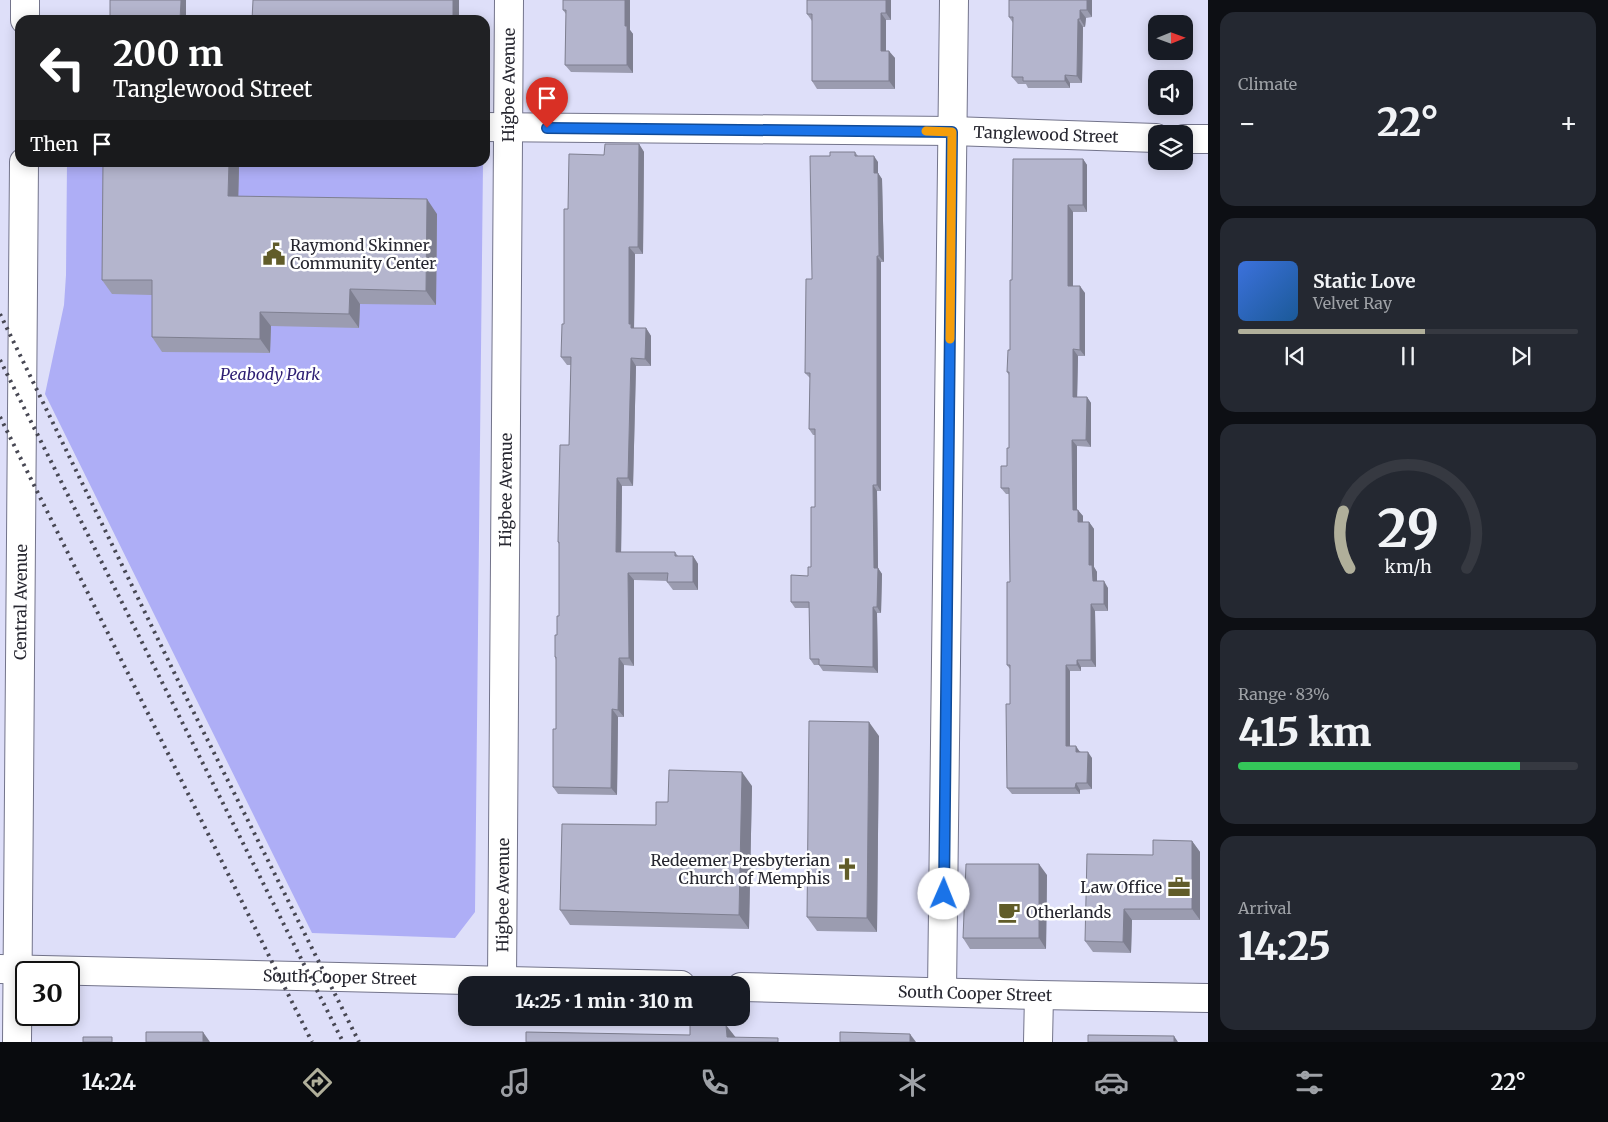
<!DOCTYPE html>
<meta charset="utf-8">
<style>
:root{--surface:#171b24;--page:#242831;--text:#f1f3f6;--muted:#9ea1a6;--line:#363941;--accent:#b0af9a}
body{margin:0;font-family:Merriweather,serif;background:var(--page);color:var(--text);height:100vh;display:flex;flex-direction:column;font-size:19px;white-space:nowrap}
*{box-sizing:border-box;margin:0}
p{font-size:16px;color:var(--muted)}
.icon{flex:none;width:28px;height:28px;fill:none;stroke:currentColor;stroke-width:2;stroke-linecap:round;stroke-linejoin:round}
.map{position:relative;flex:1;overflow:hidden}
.details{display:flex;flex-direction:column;gap:12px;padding:12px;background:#0d0f14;width:400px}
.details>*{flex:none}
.hud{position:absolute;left:15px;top:15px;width:475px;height:152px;border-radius:15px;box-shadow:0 2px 12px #0003;background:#202124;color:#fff;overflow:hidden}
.needle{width:32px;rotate:89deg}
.buttons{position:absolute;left:1148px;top:15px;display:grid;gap:10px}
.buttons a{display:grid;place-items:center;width:45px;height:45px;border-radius:10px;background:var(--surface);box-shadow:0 2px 12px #0003;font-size:25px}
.speed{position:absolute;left:15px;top:961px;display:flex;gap:10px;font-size:25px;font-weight:700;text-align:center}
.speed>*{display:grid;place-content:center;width:65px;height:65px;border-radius:50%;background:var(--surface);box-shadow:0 2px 12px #0003;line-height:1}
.speed .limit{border:2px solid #111;border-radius:8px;background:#fff;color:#111}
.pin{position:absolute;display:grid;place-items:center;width:42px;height:42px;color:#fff;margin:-51px -21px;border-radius:50% 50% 50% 0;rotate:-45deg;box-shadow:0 0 5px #0007}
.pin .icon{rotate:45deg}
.me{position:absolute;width:55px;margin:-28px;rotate:1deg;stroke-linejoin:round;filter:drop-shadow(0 0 4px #0008)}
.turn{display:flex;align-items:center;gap:18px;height:105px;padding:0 15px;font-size:22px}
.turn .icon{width:65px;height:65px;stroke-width:2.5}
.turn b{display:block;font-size:35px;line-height:42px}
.then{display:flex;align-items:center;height:48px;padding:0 15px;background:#0003;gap:10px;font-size:19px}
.big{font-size:38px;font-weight:800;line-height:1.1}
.details .tile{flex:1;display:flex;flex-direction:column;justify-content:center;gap:8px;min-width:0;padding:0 18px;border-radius:15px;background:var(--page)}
.details .dial{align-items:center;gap:0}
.dial svg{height:130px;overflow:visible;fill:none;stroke:var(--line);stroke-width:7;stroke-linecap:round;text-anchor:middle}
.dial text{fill:var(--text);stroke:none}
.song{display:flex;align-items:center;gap:15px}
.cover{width:60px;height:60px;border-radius:8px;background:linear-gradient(135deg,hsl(220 70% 55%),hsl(210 70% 35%))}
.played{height:5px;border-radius:2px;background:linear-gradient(90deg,var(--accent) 55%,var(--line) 55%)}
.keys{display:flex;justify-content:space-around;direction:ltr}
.heat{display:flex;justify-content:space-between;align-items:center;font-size:28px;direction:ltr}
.charge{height:8px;border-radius:4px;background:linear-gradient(90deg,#34c759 83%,var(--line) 0)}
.trip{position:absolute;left:458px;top:976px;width:292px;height:50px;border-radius:15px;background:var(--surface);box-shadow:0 2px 12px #0003;font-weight:800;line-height:50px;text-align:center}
.dock{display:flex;height:80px;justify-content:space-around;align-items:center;background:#090b0e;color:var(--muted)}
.dock .icon{width:35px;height:35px}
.dock .on{color:var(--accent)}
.dock b{font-size:22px;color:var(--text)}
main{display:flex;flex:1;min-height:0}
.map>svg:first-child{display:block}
.green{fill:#aeaef6}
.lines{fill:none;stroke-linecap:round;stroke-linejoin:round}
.minor-casing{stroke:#73748b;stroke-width:30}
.secondary-casing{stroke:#73748b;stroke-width:30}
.minor{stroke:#fff;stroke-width:28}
.secondary{stroke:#fff;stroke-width:28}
.rail{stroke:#474753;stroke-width:4;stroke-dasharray:2.5 5;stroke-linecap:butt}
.wall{fill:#9b9cb0}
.shaded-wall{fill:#7e7f90}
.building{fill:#b4b5cd;stroke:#7e7f90}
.route-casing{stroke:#114b97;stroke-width:12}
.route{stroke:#1a73e8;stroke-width:9}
.slow{stroke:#f59e0b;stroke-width:9}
.labels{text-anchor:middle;stroke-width:5;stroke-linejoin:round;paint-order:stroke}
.street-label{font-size:16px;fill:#272730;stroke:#fff}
.poi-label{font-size:16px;fill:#272730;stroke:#fff;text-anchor:start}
.park-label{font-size:16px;font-style:italic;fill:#2f2074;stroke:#fff}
</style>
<main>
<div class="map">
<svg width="1208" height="1042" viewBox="0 0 1208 1042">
<rect width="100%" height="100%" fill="#dedff9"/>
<path class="green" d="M67,163H483L475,912L455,938L312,933L45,394L64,305L66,275Z"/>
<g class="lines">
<defs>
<g id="minor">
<path id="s1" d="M485,127L952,131L1156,138"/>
<path d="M1184,139H1208"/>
<path id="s2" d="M502,980L509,0"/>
<path d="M942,992L954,0"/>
<path d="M1038,1042L1039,995"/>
</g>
<g id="secondary">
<path d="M25,20V0"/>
<path id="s3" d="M0,969L681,985"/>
<path id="s4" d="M741,987L1039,995L1208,998"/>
<path id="s5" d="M17,1042L24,162"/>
</g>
</defs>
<use href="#minor" class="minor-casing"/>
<use href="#secondary" class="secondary-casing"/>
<use href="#minor" class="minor"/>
<use href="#secondary" class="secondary"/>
<path class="rail" d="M0,314L189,703L359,1042
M0,360L343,1042
M0,417L312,1042"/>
</g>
<path class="wall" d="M563,0H630V30L633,34V73L571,72L565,65L566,14L563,10Z
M891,0V20H886V51L895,58V89H817L812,81V21L807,14Z
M1009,0H1092V17L1086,18L1085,27H1083L1082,83H1070V88H1028L1026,84H1018L1012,77L1013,23L1009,17Z
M639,144L644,152L643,254H635L634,328H646L651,336V366H636L633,486H622L621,552H675L678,556H693L698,564V590H673L667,582L668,581L634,580V666L624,665V717H618L617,795L558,794L553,787L556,729V660L555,657L559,616V544L558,542L569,445L571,365H567L561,357L564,324L568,209L604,155Z
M855,152L858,156L878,162V173L882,179L884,262H881V491H877L878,568L882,574L881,613H877L878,673L823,671L819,665H814L810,659L809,608H795L791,602L808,576L811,567L815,507V435H813L809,429L810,378L805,373L812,279Z
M1083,159L1087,165V212H1073V286L1085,293V356H1078L1077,397H1087L1091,403V447L1077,446V510L1083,516V522H1089L1094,529V567L1097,572V581L1108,588V611H1095L1096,667H1081V671H1070V746L1092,758V789L1080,790V794H1012L1007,788L1010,704V669L1007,665L1010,582L1009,494H1006L1001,488L1007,466L1009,448V375L1007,372L1010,350L1012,280Z
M103,162H235L239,167L238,196L437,214L436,305L360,304L359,328L271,326L270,353L162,352L152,337V295L112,294L102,280Z
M879,736L877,932L817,931L807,917Z
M752,786L749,929L570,925L560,910L656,825L668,802Z
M1192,841L1200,852V920H1132L1131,953L1093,952L1085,941L1153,855Z
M1047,875L1046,949H970L963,938Z"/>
<path class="shaded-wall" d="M181,0H186V20H180Z
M453,0H459V20H453Z
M625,0H630V30L633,34V73L627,65L625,26Z
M886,0H891V20L886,13Z
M1087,0H1092V17L1087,10Z
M1080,10L1086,18L1085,27L1080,19Z
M881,13L886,20V58L881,51Z
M1078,19L1083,27L1082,83L1077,76Z
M889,51L895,58V89L889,81Z
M1065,75L1070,83V88L1065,81Z
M639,144L644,152L643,254L638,247Z
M874,156L878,162V173L882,179L884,262L879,256L874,173Z
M1083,159L1087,165V212L1083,205Z
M229,162H235L239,167L238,211L228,196Z
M427,199L437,214L436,305L426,291Z
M1068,205L1073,212V292L1068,286Z
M629,247L635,254L634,330L636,336L629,324Z
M877,256L881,262V491L877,485Z
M1080,286L1085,293V356L1080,350Z
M350,289L360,304L359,328L349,314Z
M260,312L271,326L270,353L260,339Z
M646,328L651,336V366L645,359Z
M1073,349L1078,356L1077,403L1073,397Z
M631,358L636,366L633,486L628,478Z
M1087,397L1091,403V447L1086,440Z
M1072,440L1077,446V516L1073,510Z
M617,478L622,486L621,560L616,552Z
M873,485L877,491L878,568L882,574L881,613L877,607L874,568Z
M1078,510L1083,516V529L1078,522Z
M1089,522L1094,529V567L1097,572V588L1093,581L1089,565Z
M693,556L698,564V590L693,582Z
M628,573L634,580V666L629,658Z
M1104,581L1108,588V611L1104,604Z
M1091,604L1095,611L1096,667L1091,660Z
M873,607L877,613L878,673L873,667Z
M619,658L624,665V717L618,710Z
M1077,660L1081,667V671L1077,665Z
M1066,665L1070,671V752L1066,746Z
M612,709L618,717L617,795L611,788Z
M869,722L879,736L877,932L867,918Z
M1076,746L1080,752H1076Z
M1088,752L1092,758V789L1087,783Z
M742,772L752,786L749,929L739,915Z
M1076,783L1080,790V794L1075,788Z
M1192,841L1200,852V920L1192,909Z
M1039,864L1047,875L1046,949L1039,938Z
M1124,909L1132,920L1131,953L1123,942Z
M726,1025L737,1039L727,1037Z
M203,1032L210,1042H203Z
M910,1034L916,1042H910Z
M1174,1036L1178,1042H1174Z"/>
<path class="building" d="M110,0H181L180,20H110Z
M253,0H453V20H252Z
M563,0H625V26H627V65H565L566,10H563Z
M807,0H886V13H881V51H889V81H812V14H807Z
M1009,0H1087V10H1080V19H1078L1077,76L1065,75V81H1023V77H1012L1013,17H1009Z
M605,144H639L638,247H629V324H631V328H646L645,359L631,358L628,478H617L616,552H675V556H693V582H667L668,573H628L629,658H619L618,710L612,709L611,788L553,787V729H556V657H555V635H557V616H559V542H558L560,445H569L571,357H561L562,324H564V209H568L569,154L604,155Z
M830,152H855V156H874V173H878L879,256H877V485H873L874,568H878L877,607H873V667L819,665V659H810L809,602H791V575L808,576V567H811V507H815V429H809L810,373H805L806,279H812V277L810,156H830Z
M1013,159H1083V205H1068V286H1080V350L1073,349V397H1087L1086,440H1072L1073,510H1078V522H1089V565H1092L1093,581H1104V604H1091V660H1077V665H1066V746H1076V752H1088L1087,783H1076L1075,788H1007L1006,704H1010V665H1007V582H1010L1009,488H1001V466H1007V448H1009V372H1007L1008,350H1010V280H1012Z
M103,162H229L228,196L427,199L426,291L350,289L349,314L260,312V339L152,337V280H102Z
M809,721L869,722L867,918L807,917Z
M669,770L742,772L739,915L560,910L562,824L656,825V802H668Z
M1153,840L1192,841V909H1124L1123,942L1085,941L1087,854L1153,855Z
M966,864H1039V938H963Z
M690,1023L726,1025L727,1037L778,1038V1042H526V1032L690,1035Z
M146,1032H203V1042H146Z
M840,1032L910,1034V1042H840Z
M1088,1035L1174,1036V1042H1088Z
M83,1037H112V1042H83Z"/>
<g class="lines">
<defs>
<path id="route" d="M547,128L952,132L944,894"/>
</defs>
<use href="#route" class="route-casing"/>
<use href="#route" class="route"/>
<path class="slow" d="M926,131L952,132L950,339"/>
</g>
<defs>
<symbol id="civic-bare" viewBox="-9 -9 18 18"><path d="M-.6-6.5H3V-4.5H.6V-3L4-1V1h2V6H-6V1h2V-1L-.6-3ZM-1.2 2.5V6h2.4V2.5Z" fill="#615c29" stroke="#fff" stroke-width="2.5" paint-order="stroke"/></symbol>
<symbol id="church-bare" viewBox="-9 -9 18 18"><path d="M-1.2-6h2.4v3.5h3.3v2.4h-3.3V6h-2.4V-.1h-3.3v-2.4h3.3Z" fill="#615c29" stroke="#fff" stroke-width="2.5" paint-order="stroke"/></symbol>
<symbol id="office-bare" viewBox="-9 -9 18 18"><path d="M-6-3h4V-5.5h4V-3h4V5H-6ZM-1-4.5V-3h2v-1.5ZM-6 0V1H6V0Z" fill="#615c29" stroke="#fff" stroke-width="2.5" paint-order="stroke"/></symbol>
<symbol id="cafe-bare" viewBox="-9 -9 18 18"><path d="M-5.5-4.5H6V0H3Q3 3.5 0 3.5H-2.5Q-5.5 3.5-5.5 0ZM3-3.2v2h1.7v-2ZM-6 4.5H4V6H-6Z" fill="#615c29" stroke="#fff" stroke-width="2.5" paint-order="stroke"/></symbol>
</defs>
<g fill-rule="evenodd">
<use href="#civic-bare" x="258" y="238" width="32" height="32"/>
<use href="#church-bare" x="831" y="853" width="32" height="32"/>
<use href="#office-bare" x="1163" y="871" width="32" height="32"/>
<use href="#cafe-bare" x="993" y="896" width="32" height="32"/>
</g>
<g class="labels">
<g class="street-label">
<text dy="6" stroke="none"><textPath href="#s2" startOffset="895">Higbee Avenue</textPath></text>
<text dy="6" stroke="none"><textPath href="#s1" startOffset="561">Tanglewood Street</textPath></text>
<text dy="6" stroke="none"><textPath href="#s2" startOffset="490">Higbee Avenue</textPath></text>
<text dy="6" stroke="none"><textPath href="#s5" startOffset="440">Central Avenue</textPath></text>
<text dy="6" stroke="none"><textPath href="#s2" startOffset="85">Higbee Avenue</textPath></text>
<text dy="6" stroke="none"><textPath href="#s3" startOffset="340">South Cooper Street</textPath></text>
<text dy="6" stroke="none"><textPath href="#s4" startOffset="234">South Cooper Street</textPath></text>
</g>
<g class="poi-label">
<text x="290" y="251">Raymond Skinner<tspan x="290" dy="18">Community Center</tspan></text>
<text x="830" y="866" text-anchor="end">Redeemer Presbyterian<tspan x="830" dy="18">Church of Memphis</tspan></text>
<text x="1162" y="893" text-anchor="end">Law Office</text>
<text x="1026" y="918">Otherlands</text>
</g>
<g class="park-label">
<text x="270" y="380">Peabody Park</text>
</g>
</g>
</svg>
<div class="buttons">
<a><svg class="needle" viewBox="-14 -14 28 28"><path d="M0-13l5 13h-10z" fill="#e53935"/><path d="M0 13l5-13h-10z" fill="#9ea1a6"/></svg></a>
<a><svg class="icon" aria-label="sound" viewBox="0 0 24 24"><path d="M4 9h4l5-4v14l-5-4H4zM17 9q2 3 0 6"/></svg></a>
<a><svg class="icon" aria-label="layers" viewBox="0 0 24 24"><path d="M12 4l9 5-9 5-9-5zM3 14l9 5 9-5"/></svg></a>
</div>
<div class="speed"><div class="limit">30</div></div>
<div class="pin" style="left:547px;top:128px;background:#d93025"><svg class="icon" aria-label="arrive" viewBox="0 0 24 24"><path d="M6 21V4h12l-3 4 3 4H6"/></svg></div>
<svg class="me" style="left:944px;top:894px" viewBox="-20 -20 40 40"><circle r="19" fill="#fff"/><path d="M0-13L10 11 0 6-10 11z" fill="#1a73e8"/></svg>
<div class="trip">14:25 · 1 min · 310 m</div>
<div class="hud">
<div class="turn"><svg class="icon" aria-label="left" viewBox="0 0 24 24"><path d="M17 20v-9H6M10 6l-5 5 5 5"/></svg><div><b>200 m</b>Tanglewood Street</div></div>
<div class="then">Then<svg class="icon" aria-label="arrive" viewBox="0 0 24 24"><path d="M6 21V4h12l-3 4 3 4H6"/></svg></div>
</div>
</div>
<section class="details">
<div class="tile"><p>Climate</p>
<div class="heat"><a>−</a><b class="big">22°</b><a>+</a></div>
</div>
<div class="tile">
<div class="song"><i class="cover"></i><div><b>Static Love</b><p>Velvet Ray</p></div></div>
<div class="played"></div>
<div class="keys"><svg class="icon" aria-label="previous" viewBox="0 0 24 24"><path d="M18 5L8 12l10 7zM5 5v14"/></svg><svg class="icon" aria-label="pause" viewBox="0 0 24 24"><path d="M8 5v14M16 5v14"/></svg><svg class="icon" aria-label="next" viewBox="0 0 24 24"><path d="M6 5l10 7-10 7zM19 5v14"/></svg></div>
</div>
<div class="tile dial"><svg viewBox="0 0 100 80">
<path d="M14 69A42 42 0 1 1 86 69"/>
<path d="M14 69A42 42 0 0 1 10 34" stroke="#b0af9a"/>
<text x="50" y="56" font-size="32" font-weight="700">29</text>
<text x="50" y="72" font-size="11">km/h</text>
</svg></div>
<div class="tile"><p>Range · 83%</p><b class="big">415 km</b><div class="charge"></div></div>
<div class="tile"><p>Arrival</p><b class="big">14:25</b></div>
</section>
</main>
<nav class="dock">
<b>14:24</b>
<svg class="icon on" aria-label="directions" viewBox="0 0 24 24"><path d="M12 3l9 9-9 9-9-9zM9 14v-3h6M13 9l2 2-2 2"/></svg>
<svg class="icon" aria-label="music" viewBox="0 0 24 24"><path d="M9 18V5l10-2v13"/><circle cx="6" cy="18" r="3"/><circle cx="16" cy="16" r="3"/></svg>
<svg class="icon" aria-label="phone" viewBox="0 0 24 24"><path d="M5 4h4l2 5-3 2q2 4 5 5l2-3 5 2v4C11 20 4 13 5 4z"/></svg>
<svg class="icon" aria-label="climate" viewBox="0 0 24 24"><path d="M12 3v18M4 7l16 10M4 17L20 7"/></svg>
<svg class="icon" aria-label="car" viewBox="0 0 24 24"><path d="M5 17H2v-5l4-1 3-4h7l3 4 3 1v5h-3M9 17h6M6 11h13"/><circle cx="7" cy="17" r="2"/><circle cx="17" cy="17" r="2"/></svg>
<svg class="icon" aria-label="filters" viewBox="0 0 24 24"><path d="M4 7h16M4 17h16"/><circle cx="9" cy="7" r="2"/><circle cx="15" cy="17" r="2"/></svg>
<b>22°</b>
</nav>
